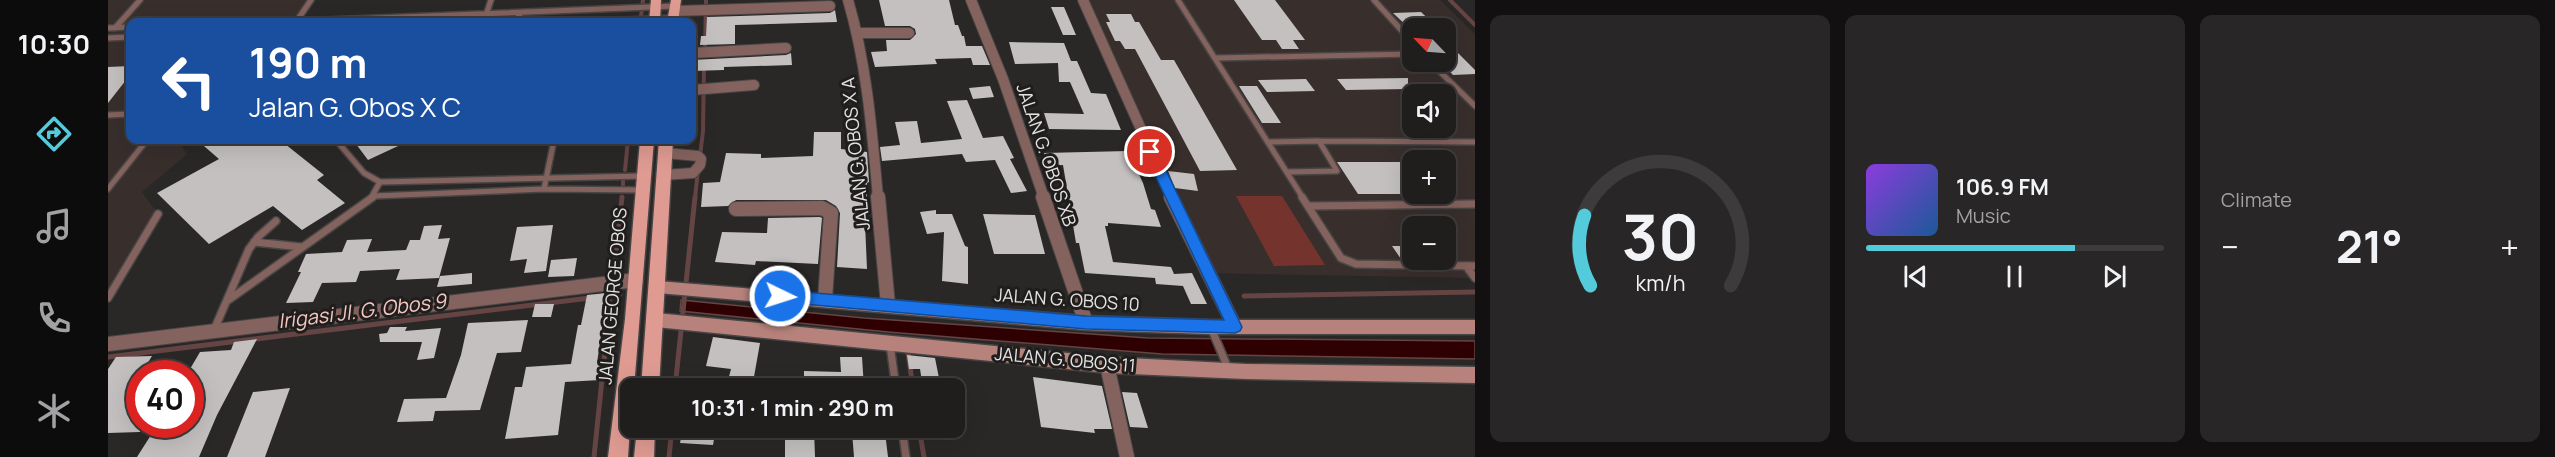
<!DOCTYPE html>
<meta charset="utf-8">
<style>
:root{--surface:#201d1d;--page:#282626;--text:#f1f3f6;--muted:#a2a2a4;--line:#3d3b3b;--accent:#53cbdb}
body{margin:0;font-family:Manrope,sans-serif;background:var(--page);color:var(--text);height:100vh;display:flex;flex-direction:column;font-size:22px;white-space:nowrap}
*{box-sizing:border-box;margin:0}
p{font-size:20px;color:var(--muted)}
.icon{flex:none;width:33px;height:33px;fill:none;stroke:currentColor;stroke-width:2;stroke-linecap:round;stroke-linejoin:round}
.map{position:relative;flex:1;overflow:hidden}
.drawer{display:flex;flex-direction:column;gap:15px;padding:15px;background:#121010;width:1080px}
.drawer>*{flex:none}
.hud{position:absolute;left:18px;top:18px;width:570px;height:126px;border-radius:12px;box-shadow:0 6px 24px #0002,0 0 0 2px var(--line);background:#1a4fa0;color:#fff;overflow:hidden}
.needle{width:39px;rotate:295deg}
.controls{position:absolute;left:1294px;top:18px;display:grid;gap:12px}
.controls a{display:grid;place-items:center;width:54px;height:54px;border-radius:12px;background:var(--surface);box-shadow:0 6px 24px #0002,0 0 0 2px var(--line);font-size:30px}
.speed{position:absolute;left:18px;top:360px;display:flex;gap:12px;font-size:30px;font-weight:700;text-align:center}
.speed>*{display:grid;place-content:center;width:78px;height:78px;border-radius:50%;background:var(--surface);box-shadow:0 6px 24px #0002,0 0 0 2px var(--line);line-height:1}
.speed .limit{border:9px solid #d22;background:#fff;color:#111}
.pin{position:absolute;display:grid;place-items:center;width:51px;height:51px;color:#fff;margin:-26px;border:3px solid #fff;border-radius:50%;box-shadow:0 2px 6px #0007}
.me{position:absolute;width:66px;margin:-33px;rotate:94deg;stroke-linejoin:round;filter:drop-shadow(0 0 4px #0008)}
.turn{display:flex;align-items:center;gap:21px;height:126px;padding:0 24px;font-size:27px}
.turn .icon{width:78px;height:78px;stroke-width:2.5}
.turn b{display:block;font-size:42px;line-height:51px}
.big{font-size:45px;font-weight:700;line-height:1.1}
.drawer .tile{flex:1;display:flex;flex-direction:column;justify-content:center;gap:9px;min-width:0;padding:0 21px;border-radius:12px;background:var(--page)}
.drawer .dial{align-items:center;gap:0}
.dial svg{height:156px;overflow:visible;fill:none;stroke:var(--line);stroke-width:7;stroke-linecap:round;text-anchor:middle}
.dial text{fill:var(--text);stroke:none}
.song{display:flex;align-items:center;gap:18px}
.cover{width:72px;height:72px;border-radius:9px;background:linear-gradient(135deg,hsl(270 70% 55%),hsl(210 70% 35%))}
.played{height:6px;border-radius:3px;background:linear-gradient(90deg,var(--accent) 70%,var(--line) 70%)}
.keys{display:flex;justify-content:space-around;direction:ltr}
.heat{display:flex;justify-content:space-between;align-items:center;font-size:33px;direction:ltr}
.drawer .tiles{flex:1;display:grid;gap:15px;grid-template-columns:repeat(3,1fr)}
.trip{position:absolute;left:512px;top:378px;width:345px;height:60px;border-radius:12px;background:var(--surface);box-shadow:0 6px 24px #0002,0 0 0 2px var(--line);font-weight:700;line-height:60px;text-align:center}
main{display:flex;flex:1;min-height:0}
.tabs{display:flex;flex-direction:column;width:108px;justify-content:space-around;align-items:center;background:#0d0c0c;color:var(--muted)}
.tabs .icon{width:42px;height:42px}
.tabs .active{color:var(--accent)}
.tabs b{font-size:27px;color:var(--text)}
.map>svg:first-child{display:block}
.built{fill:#382f2d;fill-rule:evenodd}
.green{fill:#74342d}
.water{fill:#2f0001;stroke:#654444;stroke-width:1.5}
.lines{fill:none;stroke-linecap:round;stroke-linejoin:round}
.stream-far1{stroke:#654444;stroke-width:4}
.stream{stroke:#654444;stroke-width:5}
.building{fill:#c4c0c0}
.lane-far1-casing{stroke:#484545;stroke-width:8}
.lane-casing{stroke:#484545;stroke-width:10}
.street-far1-casing{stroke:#484545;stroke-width:12}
.street-casing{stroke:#484545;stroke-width:16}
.secondary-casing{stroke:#484545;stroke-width:3}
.primary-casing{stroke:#484545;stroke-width:3}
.lane-far1{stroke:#84625d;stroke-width:5}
.lane{stroke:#84625d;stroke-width:7}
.street-far1{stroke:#84625d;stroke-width:10}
.street{stroke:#84625d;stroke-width:14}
.secondary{fill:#b7827b;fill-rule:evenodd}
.primary{fill:#df9b92;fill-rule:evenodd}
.route{fill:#1a73e8;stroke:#114b97;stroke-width:1.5}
.labels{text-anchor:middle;stroke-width:6;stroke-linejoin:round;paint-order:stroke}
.street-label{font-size:18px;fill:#e4e2e2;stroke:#201e1d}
.water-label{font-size:20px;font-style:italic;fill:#f4c8c1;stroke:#201e1d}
</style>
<main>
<nav class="tabs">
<b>10:30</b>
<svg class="icon active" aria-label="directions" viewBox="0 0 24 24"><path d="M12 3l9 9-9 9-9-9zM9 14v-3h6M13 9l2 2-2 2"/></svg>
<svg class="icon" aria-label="music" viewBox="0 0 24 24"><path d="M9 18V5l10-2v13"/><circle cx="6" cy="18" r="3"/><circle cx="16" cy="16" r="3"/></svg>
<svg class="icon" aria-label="phone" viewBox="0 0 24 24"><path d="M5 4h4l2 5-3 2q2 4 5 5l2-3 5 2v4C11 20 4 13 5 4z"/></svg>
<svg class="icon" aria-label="climate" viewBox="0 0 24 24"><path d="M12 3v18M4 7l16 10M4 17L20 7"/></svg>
</nav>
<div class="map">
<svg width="1367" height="457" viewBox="0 0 1367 457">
<rect width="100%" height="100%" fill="#2a2727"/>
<path class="built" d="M0,0H200L184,22H22V140H69L79,154L34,192L50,214L0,298Z
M972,0H1332L1367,34V278L1099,273ZM1305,28H1338V62H1305ZM1305,94H1338V128H1305ZM1305,160H1338V194H1305ZM1305,226H1338V260H1305Z"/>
<path class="green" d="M1128,196H1174L1217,265L1166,266Z"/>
<path class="water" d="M573,300L756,318L1040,338L1367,341V359L1054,354L780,332L572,311Z"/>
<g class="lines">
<path class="stream-far1" d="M1342,0L1367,25
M533,16L535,0
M597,51L598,0
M592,156L595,131L596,66
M517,170L520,140
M515,181V185
M587,198L590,170"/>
<path class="stream" d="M506,271L514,197
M494,296L512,294
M1136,296L1367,292
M800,353L805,388
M0,357L482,298
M567,388L587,197
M811,428L816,457
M486,457L502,302
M561,457L564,428"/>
</g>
<path class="building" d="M771,0H841L847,25H850L854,36H856L858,46H874L882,65H865L863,58L827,59L829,64L767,67L763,52L779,51L778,40H802L808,34L807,29L802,26H777Z
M1126,0H1167L1197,40H1185L1191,49H1174L1168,40H1154Z
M943,7H956L968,35H955Z
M727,10L729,22L627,25V44L592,45L593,36H598L599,17L722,13Z
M1313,12L1330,28H1301L1285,13Z
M998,14H1023L1027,22H1031L1053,60H1066L1129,170L1092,171L1027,49H1017L1012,41H1007L998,22H1002Z
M1338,41L1367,70V74L1345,75L1333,62H1338Z
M901,42L956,43L963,61H969L983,93L998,94L1013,130L941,129L936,113L976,114L962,82H951L950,63L907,64Z
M683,53L684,65L616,67V70L584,71V60L678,55Z
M22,66V75L0,103V67Z
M1300,78V89L1238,90L1229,79Z
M1198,79L1207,91L1159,92L1150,80Z
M882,86L886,97L865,99L861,88Z
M1131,86H1149L1173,123H1154Z
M859,100L875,138L895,136L906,158L902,159L919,191L903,193L887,160L858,162L854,154L774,161L772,147L792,145L787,122L809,121L813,143L854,139L839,101Z
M706,132H733V149L759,152L761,182L759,183V223H757L759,269L729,267L732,213L728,206L718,200H628L620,206L593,207L595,183L612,182L618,153L653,154V158L705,156Z
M89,140H172L216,175L209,180L237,203L194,230L165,206L101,244L49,193L111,159Z
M245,140H303L260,160Z
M1020,151L1035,183L1043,209L1047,210L1053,227L1000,223V226H997L1005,262L1063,267L1066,274L1084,273L1099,304H1083L1075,286L1048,284L1047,278L977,273L971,243H968L955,165L941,166L936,153Z
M1229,162H1305V194H1250Z
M1060,171L1086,174L1090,191L1067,188Z
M828,210V214H844L857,246L860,247V284L834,281L836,232L819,234L812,212Z
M875,214L927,215L937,254H886Z
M712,217L714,218L710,264L648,261L647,265L607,262L614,232L659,233L660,218Z
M334,225L330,239L342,238L331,278L288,280L292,269L252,271L248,282L214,283L205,302L178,303L193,272H190L198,254L234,252L239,240L264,239L259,252L298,250L302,240H312L316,226Z
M445,225L438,271L416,273L419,259L402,261L409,227Z
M1284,246H1305V259H1293Z
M469,258L466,276L440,277L443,260Z
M364,273V284L329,287L332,276Z
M499,293L489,363H494L492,380L457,382L450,435L397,439L407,387H414L418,367L463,364L470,325H473L479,295Z
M427,304H446L443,317H424Z
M420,320L413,352L389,353L372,410L327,411L325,421L289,422L296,399L338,398L353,355L360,323Z
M282,327H299L297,331L333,328L326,358L309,360L314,342H272L271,334L279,333Z
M605,337L652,343L644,388H618L623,369L598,366Z
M149,339L109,415L91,457H29L50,424H82V369L92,352L123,350L126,342Z
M799,355L827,358L833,388H815L812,369H801Z
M44,356L22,392L32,391V432L0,433V369L8,357Z
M732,357H754L756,388H696V371L733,372Z
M925,377L994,386L1004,429H986L987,433L933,427Z
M182,388L157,457H119L145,392Z
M1014,392L1029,393L1040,428L1022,427Z
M575,428H608L605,445L572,443Z
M677,428H706L707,457H677Z
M744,432H777L780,457H746Z"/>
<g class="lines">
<defs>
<path id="lane-far1" d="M1070,0L1195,198
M1266,0L1305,43
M378,15L383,0
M168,22L568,6
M188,22L203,0
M399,22L409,18L413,13
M472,22L566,18
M0,28L22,27
M7,28L32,0
M0,38L22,37
M1108,58L1305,54
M1322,62L1367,106
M0,115L22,114
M228,140L256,173L272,182L536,176
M1161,142L1211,141
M1179,172L1229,171L1211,141L1367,142
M0,189L39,140
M436,189L446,140
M266,196L436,189L534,190
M263,198L272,182"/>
<path id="lane" d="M1194,197L1233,258L1248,264L1367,266
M1201,206L1367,204
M146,242L193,247
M1358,266L1367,278
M0,298L50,214
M119,301L265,197
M1103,328L1120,368
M106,330L141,249L150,237L168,221
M782,345L788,388
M794,428L798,457"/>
<path id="street-far1" d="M740,0C759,65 764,131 770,198
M863,0L895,79L936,198
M975,0L1064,198
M567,11L722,6
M749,33H801
M584,53L678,48
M584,90L646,85
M556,175L585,173L592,165L593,159L590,156L557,153"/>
<path id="street" d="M770,197L780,305
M935,197L978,323
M1063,197L1127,327
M628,209L714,208L723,213L717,299
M0,344L528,280
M999,365L1019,457"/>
<path id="secondary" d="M550,281L978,316L1103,320H1367V334H1103L978,330L550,293L544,292L542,287L544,282Z
M548,313L1000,357L1138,364L1367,367V383L1138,379L1000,373L548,327L542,325L540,320L542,315Z"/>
<path id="primary" d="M543,0H553L552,22H541Z
M563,0H573L570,22H559Z
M532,140H546L526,388H522V428L520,457H500L517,319Z
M551,140H565L551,388H533Z
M529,428H547L546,457H526Z"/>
</defs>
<use href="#lane-far1" class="lane-far1-casing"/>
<use href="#lane" class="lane-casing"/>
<use href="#street-far1" class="street-far1-casing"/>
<use href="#street" class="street-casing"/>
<use href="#secondary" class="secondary-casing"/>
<use href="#primary" class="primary-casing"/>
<use href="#lane-far1" class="lane-far1"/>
<use href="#lane" class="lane"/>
<use href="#street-far1" class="street-far1"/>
<use href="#street" class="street"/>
<use href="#secondary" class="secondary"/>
<use href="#primary" class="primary"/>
</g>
<path class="route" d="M1042,148L1049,152L1134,327L1132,331L1127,333L978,329L672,302L667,300L664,296L667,292L672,290L978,316L1116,320L1036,152Z"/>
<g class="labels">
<g class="street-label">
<text transform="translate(748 154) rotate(-96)" y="6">JALAN G. OBOS X A</text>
<text transform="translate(938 155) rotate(71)" y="6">JALAN G. OBOS XB</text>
<text transform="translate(505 296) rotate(-85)" y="6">JALAN GEORGE OBOS</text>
<text transform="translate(959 300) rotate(4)" y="6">JALAN G. OBOS 10</text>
<text transform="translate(957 360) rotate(5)" y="6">JALAN G. OBOS 11</text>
</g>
<g class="water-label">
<text transform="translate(254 311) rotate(-7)" y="7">Irigasi Jl. G. Obos 9</text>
</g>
</g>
</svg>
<div class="controls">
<a><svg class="needle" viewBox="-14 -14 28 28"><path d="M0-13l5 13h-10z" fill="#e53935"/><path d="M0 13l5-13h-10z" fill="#a2a2a4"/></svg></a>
<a><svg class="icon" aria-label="sound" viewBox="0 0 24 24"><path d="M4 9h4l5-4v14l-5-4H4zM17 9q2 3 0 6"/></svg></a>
<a>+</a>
<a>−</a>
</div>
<div class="speed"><div class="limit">40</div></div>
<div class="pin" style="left:1042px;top:152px;background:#d93025"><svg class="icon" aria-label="arrive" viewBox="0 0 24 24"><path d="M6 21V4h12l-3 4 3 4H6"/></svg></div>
<svg class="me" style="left:672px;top:296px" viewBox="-20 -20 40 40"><circle r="17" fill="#1a73e8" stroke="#fff" stroke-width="3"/><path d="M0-11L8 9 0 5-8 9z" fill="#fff"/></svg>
<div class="trip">10:31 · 1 min · 290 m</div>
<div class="hud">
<div class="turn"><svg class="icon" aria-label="left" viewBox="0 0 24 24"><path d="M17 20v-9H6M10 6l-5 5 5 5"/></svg><div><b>190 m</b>Jalan G. Obos X C</div></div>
</div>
</div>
<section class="drawer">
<div class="tiles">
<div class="tile dial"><svg viewBox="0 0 100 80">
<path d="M14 69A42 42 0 1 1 86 69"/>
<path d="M14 69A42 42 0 0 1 11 33" stroke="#53cbdb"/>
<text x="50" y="56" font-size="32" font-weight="700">30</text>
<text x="50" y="72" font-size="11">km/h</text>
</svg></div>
<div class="tile">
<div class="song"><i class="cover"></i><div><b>106.9 FM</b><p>Music</p></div></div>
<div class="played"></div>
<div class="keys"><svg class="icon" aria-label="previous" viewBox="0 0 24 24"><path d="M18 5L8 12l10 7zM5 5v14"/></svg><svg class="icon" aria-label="pause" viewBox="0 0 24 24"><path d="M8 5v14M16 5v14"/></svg><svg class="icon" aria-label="next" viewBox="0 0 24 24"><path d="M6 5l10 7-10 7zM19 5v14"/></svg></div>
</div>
<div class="tile"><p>Climate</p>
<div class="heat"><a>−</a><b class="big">21°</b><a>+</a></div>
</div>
</div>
</section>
</main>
